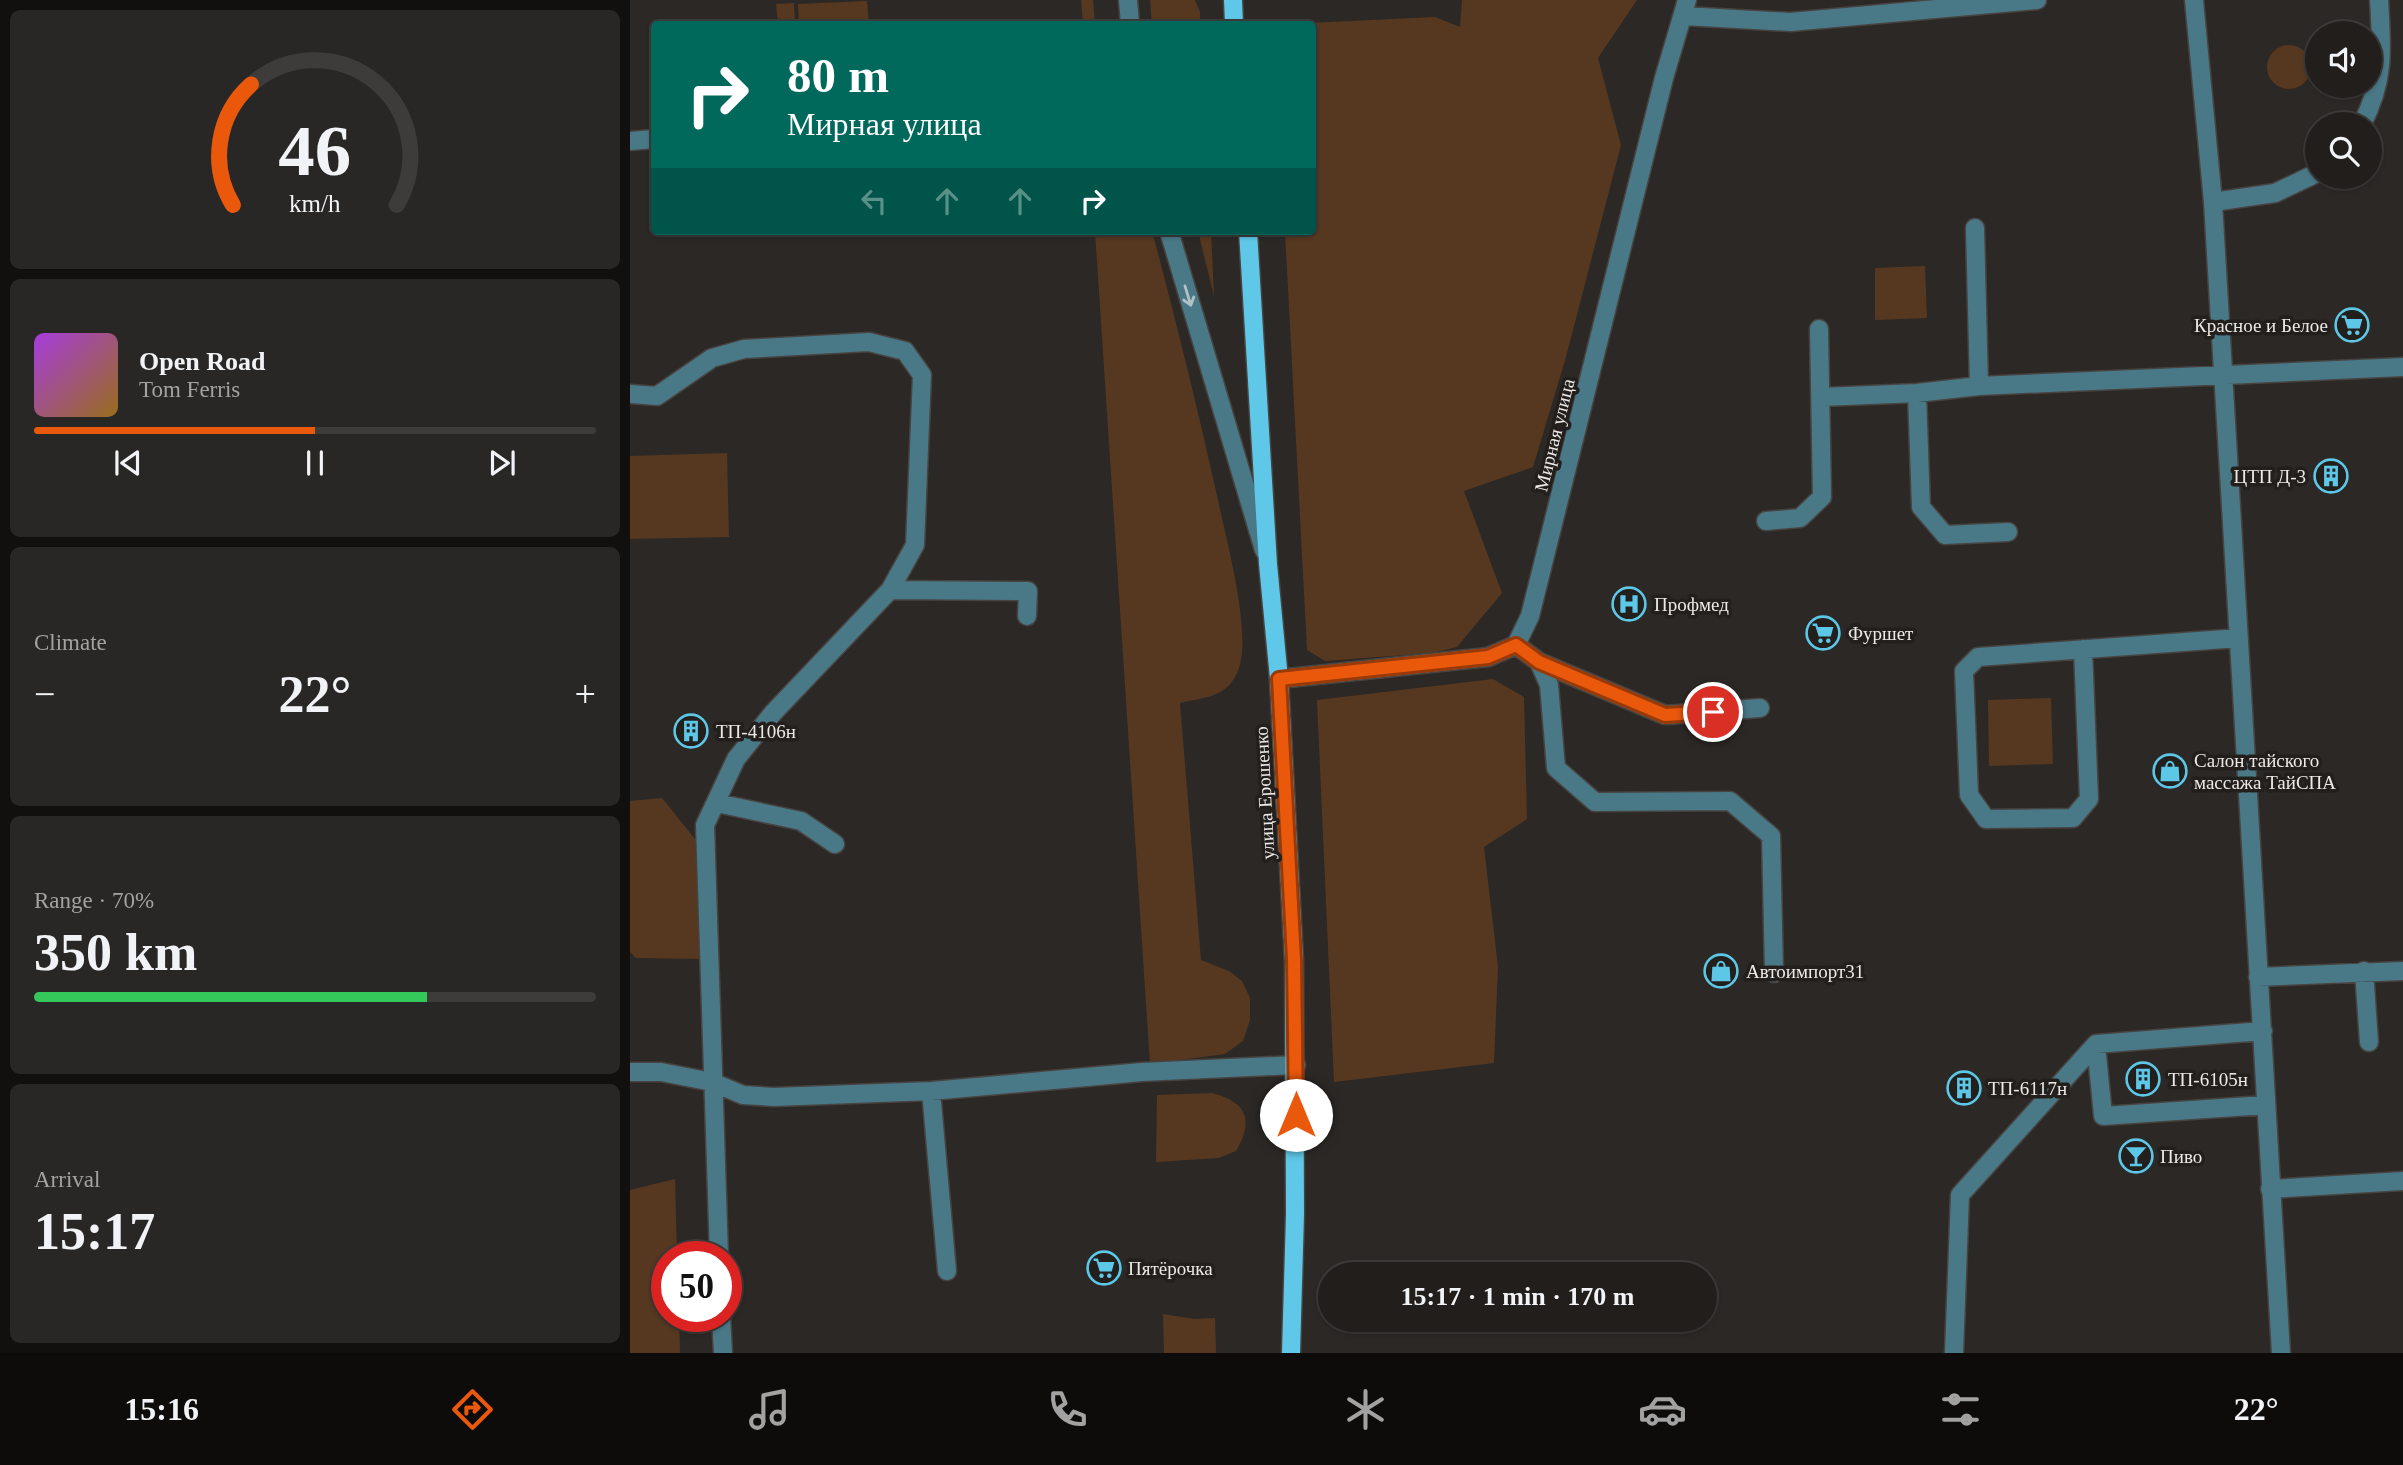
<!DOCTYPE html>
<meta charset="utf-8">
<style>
:root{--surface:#211e1c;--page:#292725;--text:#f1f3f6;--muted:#a2a2a3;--line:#3e3c3b;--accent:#ea580c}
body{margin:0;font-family:"Times New Roman",serif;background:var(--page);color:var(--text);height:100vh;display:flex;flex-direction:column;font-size:26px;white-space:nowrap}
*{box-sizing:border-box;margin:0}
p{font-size:23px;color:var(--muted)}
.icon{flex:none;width:38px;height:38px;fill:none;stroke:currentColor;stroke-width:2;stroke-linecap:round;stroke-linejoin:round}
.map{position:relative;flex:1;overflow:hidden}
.side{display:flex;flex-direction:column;gap:10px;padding:10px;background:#12100f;width:630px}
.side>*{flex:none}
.top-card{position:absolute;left:21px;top:21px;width:665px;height:214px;border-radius:7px;box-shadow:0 2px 5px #0004,0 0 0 2px var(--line);background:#00695c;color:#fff;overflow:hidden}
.controls{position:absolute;left:1675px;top:21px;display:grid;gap:14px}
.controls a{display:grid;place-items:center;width:77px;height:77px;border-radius:50%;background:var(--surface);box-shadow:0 2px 5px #0004,0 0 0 2px var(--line);font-size:35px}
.speed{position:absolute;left:21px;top:1241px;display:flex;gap:14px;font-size:35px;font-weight:700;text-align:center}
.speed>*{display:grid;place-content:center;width:91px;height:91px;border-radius:50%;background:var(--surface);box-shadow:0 2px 5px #0004,0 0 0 2px var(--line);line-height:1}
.speed .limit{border:10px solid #d22;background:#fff;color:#111}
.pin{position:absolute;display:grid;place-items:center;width:60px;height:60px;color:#fff;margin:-30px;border:4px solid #fff;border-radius:50%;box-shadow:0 2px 7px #0007}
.me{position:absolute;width:77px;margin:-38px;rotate:0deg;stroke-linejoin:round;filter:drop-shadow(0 0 5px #0008)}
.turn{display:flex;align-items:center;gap:24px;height:147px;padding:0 21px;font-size:32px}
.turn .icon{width:91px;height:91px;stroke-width:2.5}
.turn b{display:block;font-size:49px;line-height:60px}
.lanes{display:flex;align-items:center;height:66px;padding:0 21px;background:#0003;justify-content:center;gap:35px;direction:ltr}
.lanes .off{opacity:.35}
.big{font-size:52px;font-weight:700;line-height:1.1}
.side .widget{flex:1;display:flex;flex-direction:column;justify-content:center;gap:10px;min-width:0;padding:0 24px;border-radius:10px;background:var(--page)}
.side .dial{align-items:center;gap:0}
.dial svg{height:182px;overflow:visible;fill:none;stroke:var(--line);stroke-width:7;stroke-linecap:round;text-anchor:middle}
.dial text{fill:var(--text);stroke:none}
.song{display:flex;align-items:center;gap:21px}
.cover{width:84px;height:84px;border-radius:10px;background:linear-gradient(135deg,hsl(280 70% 55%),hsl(40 70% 35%))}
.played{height:7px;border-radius:4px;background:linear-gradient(90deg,var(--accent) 50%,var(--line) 50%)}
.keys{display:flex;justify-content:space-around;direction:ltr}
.heat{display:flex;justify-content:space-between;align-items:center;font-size:38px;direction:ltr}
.charge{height:10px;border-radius:5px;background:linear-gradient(90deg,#34c759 70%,var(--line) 0)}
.trip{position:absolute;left:688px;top:1262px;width:399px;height:70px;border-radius:35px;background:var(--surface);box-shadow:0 2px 5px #0004,0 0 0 2px var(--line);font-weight:700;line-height:70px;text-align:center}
.tab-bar{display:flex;height:112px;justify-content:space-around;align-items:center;background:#0d0c0b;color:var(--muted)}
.tab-bar .icon{width:49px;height:49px}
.tab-bar .current{color:var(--accent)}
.tab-bar b{font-size:32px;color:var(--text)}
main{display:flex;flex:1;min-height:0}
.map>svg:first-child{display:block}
.green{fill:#563820}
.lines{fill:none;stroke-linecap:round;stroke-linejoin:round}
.minor-casing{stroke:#474340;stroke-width:21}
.major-casing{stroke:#474340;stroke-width:21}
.minor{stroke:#497887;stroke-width:18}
.major{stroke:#5fc7e7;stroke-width:18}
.oneway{stroke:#b3c1c5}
.route-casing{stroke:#983908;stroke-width:18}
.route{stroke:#ea580c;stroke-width:12}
.labels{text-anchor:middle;stroke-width:7;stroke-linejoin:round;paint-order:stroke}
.poi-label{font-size:19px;fill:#ece9e7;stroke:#221f1c;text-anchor:start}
.street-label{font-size:19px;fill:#ece9e7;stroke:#221f1c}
</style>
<main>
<section class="side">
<div class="widget dial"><svg viewBox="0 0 100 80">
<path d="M14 69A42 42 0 1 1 86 69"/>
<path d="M14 69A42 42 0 0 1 22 16" stroke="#ea580c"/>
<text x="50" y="56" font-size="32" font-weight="700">46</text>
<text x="50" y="72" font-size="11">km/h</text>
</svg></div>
<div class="widget">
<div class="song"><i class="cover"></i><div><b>Open Road</b><p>Tom Ferris</p></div></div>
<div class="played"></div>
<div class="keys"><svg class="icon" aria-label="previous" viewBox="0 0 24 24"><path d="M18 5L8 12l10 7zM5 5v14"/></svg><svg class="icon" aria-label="pause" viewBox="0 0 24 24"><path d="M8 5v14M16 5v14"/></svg><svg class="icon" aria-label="next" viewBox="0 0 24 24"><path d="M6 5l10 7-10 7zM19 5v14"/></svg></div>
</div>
<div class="widget"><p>Climate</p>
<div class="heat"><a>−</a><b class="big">22°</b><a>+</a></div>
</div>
<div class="widget"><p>Range · 70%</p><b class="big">350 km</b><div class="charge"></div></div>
<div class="widget"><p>Arrival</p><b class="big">15:17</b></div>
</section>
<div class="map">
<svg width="1773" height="1353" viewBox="0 0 1773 1353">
<rect width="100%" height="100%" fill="#2c2825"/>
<path class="green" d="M451,0H463L465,24H453Z
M520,0H565L570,12V24H522Z
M832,0H1007L968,58L991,145L936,357L903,467L834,491L872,593L827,647L802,653L695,661L677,650L655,231H682V24H657L805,17L830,27Z
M237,1L239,24H169L168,4Z
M164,3L165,24H148L146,4Z
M1637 67a22 22 0 1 1 44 0a22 22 0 1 1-44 0Z
M465,231H522C546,320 568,410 588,500C596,539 624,639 607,673C595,699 573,697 550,703L571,960L599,971L612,981L620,998V1020L613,1041L595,1054L520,1064Z
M568,231H581L584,296Z
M1295,266L1297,318L1245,320V268Z
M97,453L99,537L0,539V456Z
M863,679L894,697L897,819L854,847L868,967L864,1063L704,1082L687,700Z
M1421,698L1423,764L1359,766L1358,700Z
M32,798L65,839L72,959L6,958L0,952V801Z
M582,1093C617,1102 624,1120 606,1151L589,1158L526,1162L527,1095Z
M45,1179L47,1256H37V1316H49L50,1353H0V1190Z
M533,1314L564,1319L585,1318L586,1353H534Z"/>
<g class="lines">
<defs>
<path id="minor" d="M498,0L500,24
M1564,0L1583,202L1651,1353
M1054,16L1160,22L1407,0
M1732,124C1755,80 1752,48 1749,0
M0,141L24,139
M1583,202L1645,193L1687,173
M1345,228L1349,386
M539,231L634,550
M1287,393L1291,507L1315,535L1378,532
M0,394L27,396L82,358L114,349L239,342L275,351L292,375L285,545L260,590L398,591L397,616
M1192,397L1287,393L1349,386L1773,367
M1136,521L1170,518L1192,497L1189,329
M886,645L909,662L919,685L926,768L965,802L1100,801L1141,836L1144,973
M1453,649L1459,799L1443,818L1356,819L1339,795L1334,671L1348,657L1609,638
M909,662L1035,715L1130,708
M649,679L858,657L886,645L900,616L1034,78L1057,0
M87,803L171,821L205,844
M1734,971L1739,1042
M1628,977L1773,971
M1633,1031L1466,1044L1473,1116L1635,1105
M0,1072H31L82,1082L113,1095L144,1097L301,1091L512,1072L666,1065
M301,1091L317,1271
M1640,1189L1773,1181
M89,1256L75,825L106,759L143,713L260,590
M91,1316L93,1353
M1324,1353L1330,1195L1466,1044"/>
<path id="major" d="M603,0L604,24
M618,231L638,564L649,679L664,960L665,1214L661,1353"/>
</defs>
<use href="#minor" class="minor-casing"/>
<use href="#major" class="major-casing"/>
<use href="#minor" class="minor"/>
<use href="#major" class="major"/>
</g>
<defs><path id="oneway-shaft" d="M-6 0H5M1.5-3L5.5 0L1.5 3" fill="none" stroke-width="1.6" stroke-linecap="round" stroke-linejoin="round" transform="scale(1.75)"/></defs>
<use class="oneway" href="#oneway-shaft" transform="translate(558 296) rotate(73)"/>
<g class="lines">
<defs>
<path id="route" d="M666,1115L664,960L649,679L858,657L886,645L909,662L1035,715L1083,712"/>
</defs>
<use href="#route" class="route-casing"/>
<use href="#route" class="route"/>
</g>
<defs>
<symbol id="supermarket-ring" viewBox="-11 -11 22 22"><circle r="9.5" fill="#221f1c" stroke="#5dc7e8" stroke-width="1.5"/><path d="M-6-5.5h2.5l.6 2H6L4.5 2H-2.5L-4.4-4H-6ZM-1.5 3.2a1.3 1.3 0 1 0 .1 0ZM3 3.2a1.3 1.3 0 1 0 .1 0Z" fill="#5dc7e8"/></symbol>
<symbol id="building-ring" viewBox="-11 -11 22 22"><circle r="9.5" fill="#221f1c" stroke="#5dc7e8" stroke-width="1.5"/><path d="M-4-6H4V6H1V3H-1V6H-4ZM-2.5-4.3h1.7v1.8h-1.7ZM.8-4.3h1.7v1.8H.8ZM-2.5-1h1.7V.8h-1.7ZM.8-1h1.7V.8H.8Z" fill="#5dc7e8"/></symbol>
<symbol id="hospital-ring" viewBox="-11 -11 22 22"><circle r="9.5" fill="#221f1c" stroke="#5dc7e8" stroke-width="1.5"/><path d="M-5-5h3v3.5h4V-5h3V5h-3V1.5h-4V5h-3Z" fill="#5dc7e8"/></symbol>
<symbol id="shop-ring" viewBox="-11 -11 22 22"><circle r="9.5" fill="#221f1c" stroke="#5dc7e8" stroke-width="1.5"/><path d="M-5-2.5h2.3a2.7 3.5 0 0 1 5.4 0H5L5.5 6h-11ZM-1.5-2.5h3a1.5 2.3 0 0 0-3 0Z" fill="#5dc7e8"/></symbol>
<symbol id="bar-ring" viewBox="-11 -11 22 22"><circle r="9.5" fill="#221f1c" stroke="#5dc7e8" stroke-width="1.5"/><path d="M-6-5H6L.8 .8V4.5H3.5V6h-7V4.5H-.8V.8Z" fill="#5dc7e8"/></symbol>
</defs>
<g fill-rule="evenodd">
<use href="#supermarket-ring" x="1703" y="306" width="38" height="38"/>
<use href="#building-ring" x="1682" y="457" width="38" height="38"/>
<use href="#hospital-ring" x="980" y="585" width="38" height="38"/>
<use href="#supermarket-ring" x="1174" y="614" width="38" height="38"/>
<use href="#building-ring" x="42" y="712" width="38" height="38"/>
<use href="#shop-ring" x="1521" y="752" width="38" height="38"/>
<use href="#shop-ring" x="1072" y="952" width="38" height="38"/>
<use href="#building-ring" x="1494" y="1060" width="38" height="38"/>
<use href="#building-ring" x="1315" y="1069" width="38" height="38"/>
<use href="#bar-ring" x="1487" y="1137" width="38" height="38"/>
<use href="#supermarket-ring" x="455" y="1249" width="38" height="38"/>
</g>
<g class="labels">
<g class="poi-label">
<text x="1698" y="332" text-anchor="end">Красное и Белое</text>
<text x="1676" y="483" text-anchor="end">ЦТП Д-3</text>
<text x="1024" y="611">Профмед</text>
<text x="1218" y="640">Фуршет</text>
<text x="86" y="738">ТП-4106н</text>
<text x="1564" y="767">Салон тайского<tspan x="1564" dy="22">массажа ТайСПА</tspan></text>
<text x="1116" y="978">Автоимпорт31</text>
<text x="1538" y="1086">ТП-6105н</text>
<text x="1358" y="1095">ТП-6117н</text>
<text x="1530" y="1163">Пиво</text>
<text x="498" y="1275">Пятёрочка</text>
</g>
<g class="street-label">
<text transform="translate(924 435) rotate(-76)" y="7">Мирная улица</text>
<text transform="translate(634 793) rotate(-93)" y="7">улица Ерошенко</text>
</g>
</g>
</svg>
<div class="controls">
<a><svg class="icon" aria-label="sound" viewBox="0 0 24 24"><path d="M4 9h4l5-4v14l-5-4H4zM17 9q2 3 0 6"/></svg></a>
<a><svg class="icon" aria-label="search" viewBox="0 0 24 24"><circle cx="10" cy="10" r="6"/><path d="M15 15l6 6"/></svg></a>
</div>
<div class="speed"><div class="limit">50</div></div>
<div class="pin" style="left:1083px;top:712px;background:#d93025"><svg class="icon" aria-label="arrive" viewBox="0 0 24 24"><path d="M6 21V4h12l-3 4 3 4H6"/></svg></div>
<svg class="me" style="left:666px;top:1115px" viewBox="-20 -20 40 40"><circle r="19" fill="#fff"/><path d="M0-13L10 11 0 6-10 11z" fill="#ea580c"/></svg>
<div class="trip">15:17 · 1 min · 170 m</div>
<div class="top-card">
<div class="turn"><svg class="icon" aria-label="right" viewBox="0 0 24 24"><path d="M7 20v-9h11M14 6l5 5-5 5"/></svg><div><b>80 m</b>Мирная улица</div></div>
<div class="lanes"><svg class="icon off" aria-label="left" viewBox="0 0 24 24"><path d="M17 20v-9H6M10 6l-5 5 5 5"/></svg><svg class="icon off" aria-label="ahead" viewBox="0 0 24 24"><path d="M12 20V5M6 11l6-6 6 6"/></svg><svg class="icon off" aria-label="ahead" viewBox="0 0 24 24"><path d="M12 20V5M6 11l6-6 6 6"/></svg><svg class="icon" aria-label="right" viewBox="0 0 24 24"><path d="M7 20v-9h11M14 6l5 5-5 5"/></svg></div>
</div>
</div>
</main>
<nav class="tab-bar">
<b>15:16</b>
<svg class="icon current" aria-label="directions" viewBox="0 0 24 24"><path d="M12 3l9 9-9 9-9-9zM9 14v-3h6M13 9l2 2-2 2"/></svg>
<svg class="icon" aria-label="music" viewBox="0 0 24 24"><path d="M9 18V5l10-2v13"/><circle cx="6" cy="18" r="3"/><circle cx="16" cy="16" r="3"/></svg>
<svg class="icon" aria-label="phone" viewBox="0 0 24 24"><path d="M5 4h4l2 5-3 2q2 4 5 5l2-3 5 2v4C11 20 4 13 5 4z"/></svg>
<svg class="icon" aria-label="climate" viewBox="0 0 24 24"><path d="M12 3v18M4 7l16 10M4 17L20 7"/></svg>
<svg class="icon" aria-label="car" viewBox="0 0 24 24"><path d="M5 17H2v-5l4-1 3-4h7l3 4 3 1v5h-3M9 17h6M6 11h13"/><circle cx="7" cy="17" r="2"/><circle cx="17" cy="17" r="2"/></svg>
<svg class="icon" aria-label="filters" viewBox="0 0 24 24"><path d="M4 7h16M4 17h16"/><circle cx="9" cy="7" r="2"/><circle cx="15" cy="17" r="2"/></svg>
<b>22°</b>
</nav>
